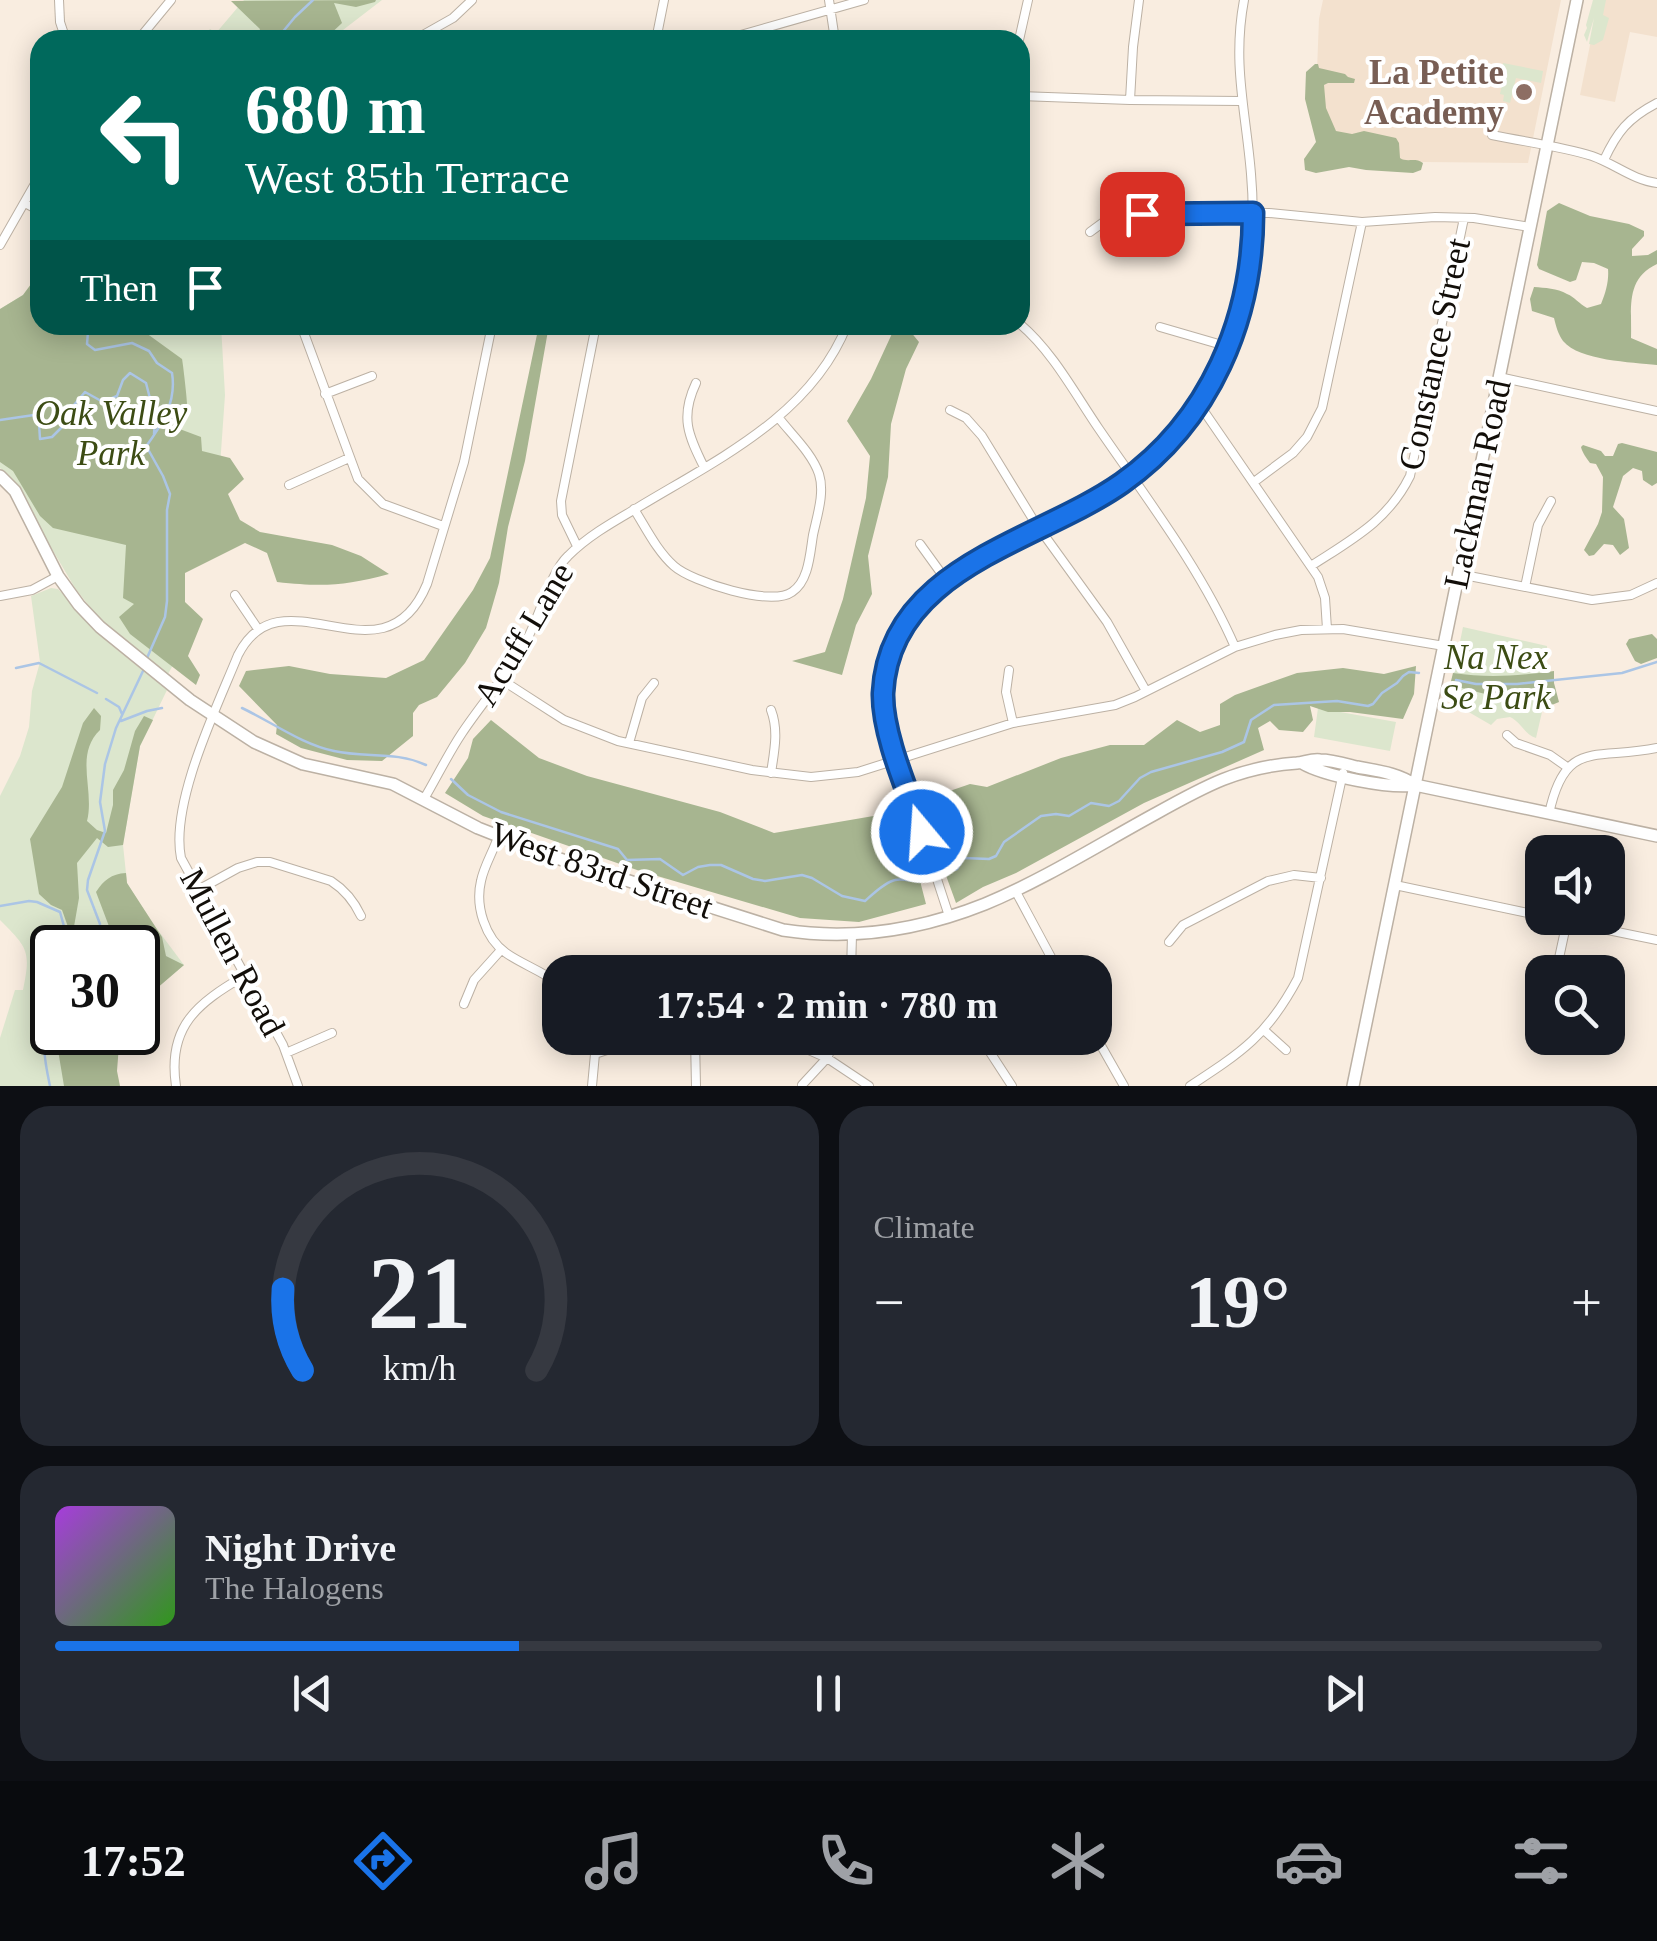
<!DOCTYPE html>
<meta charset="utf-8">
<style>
:root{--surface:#171b24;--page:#242831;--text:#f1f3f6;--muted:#9ea1a6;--line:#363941;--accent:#1a73e8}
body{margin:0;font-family:Georgia,serif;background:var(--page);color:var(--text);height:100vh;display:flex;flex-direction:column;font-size:38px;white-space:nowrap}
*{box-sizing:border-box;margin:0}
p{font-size:32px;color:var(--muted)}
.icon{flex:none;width:55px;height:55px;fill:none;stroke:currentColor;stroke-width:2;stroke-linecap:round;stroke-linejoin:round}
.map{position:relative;height:1086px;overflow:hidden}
.panel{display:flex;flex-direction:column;gap:20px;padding:20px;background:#0d0f14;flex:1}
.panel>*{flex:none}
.guide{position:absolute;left:30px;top:30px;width:1000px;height:305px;border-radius:30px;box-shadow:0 5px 25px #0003;background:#00695c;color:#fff;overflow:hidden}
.tools{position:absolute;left:1525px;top:835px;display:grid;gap:20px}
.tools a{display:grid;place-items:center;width:100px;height:100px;border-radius:20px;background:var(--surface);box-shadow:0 5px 25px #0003;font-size:50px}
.speed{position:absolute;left:30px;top:925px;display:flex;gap:20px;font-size:50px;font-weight:700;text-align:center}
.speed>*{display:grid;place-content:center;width:130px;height:130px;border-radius:50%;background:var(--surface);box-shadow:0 5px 25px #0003;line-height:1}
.speed .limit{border:5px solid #111;border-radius:15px;background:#fff;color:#111}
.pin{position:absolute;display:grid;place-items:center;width:85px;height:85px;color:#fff;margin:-42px;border-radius:20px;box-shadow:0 5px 15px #0006}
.me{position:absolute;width:110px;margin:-55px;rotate:342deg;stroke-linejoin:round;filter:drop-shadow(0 0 8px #0008)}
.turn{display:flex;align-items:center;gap:35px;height:210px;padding:0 50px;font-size:45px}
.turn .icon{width:130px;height:130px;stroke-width:2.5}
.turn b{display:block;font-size:70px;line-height:85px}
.then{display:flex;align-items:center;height:95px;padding:0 50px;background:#0003;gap:20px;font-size:38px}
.big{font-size:75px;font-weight:600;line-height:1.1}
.panel .widget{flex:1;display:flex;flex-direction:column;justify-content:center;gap:15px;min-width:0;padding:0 35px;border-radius:30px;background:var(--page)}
.panel .dial{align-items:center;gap:0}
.dial svg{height:260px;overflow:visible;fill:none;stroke:var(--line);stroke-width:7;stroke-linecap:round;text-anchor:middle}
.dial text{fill:var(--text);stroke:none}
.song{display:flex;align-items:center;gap:30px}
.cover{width:120px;height:120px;border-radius:15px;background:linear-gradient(135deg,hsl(280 70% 55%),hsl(110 70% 35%))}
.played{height:10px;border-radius:5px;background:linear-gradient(90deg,var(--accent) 30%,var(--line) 30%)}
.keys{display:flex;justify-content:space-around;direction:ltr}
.heat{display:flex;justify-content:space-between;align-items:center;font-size:55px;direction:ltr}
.panel .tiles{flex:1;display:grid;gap:20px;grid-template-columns:1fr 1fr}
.widget:last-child{grid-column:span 2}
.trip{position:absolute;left:542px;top:955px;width:570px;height:100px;border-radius:30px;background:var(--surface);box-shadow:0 5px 25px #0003;font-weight:600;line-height:100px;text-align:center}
.tab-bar{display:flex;height:160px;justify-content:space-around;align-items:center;background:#090b0e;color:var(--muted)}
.tab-bar .icon{width:70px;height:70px}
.tab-bar .selected{color:var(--accent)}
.tab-bar b{font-size:45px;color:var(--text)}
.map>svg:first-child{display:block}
.built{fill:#f3e1ce}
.green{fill:#dce6cd}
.forest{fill:#a7b590}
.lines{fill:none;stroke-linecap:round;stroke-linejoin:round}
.stream{stroke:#abc5e5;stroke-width:2.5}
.street-casing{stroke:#bcb1a4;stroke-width:10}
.secondary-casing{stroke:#bcb1a4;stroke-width:14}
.street{stroke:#fff;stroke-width:8}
.secondary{stroke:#fff;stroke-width:11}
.route-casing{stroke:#114b97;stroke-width:25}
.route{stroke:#1a73e8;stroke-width:18}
.education-dot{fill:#8d6e63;stroke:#fff;stroke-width:4}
.labels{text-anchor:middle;stroke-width:8;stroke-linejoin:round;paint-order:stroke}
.education-label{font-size:35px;font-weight:bold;fill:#785e54;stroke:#fff;text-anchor:end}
.street-label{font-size:35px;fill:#120e09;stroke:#fff}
.park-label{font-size:35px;font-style:italic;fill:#3c4c14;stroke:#fff}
</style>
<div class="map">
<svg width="1657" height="1086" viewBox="0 0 1657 1086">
<rect width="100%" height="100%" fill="#f9ede0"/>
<path class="built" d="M1323,0H1561L1528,163L1321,161L1317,70L1319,19Z
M1599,0H1657V37L1630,32L1615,102L1580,95Z"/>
<path class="green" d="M244,0H382L330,40H200L210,29L216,33Z
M1593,0H1606L1603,15L1609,18L1603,40L1594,45L1589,44L1594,18L1587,42L1584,35L1587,28L1586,25Z
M1503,63L1543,71L1541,83L1516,78L1510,103L1503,101L1504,95L1500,94L1502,84L1499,83Z
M40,272V325H221L225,395L219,480L182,572V608L198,620L168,674L97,616L75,588L46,539L25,499L0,468V309L23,295Z
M51,588L58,589L110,644L167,690L140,746L123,845L127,883L148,917L184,965L156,989L138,948H52V1032L121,1033L114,1086H0V1038L15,990H23C31,951 28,948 0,920V796L20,756L29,727L32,691L40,662L31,596Z
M1463,627L1547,646L1545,699L1536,738C1524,734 1521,722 1510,717L1497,719L1491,725L1448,700Z
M1318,708L1396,722L1390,751L1314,737Z"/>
<path class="forest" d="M376,0L375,2L356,7L334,3L342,23L324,40H256L260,29L231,1Z
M1315,64H1318L1319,68L1345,74L1348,77L1355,79L1354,83H1328L1324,85L1326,108L1336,131L1352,134L1364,131L1396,138L1399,143L1400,158C1407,163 1415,157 1423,163L1421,170L1413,173L1366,170L1349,167L1316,173L1305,170L1304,159L1316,142L1305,99L1306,72Z
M1559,203L1590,216L1629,224L1644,231V236L1632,249V256L1648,255L1657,250V264C1625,279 1632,308 1631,338L1657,349V365C1631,362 1580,361 1563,341C1558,334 1556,326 1554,318L1532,311L1530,299L1534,287C1545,288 1557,288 1567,294C1575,297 1579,304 1587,308L1601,304C1606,292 1609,281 1608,269L1594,263L1582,262L1576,280L1570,282L1539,269L1537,265L1547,211Z
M40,272V325H135L182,359C183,363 187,399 187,403C186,413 179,419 177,428L201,437L202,451L230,458L244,479L228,494L240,520L260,532L332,545L361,556L389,574C344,586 323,587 277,582L267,553L245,543L185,573V602L203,619L188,656L200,675L196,685L130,634L119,617L134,604L123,598L126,545L53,528L40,516L13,471L0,462V309L23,295Z
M539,325H549L525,461L508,527L499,583L486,628L465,663L437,697L419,705L413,713V736L382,761L347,760L301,748L276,734L277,725L239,686L246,671L289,666L330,674L386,678L424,660L473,590L490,558Z
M896,325H905L919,342L906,369L891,424L888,477L868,556L872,594L856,625L842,675L792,661L825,652L843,599L866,498L870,456L847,421L871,379Z
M1622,443L1657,452V483L1652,486L1643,480L1642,471L1633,468L1623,476L1613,507L1624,519L1629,548L1620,555L1613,545L1604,544L1594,555L1589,556L1584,550L1598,524L1602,512L1603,477L1596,464L1590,463C1587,459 1582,452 1581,447L1583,445L1601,451L1605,456H1613L1618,444Z
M1652,634L1657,639V658L1641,664L1635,661L1626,644L1629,639Z
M1416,666L1414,694L1403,719L1350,712H1328L1310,706L1313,720L1303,732L1279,730L1270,721L1258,728L1264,750L1144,803L1016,873L983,887L956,903L920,804L941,794L970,784L987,787L1061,758L1110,745H1144L1177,720L1200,732L1220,725V704L1235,695L1297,673L1343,668L1384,674Z
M1554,671V683L1559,702L1547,707L1543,704L1544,696L1539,691L1531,695L1508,693L1493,696L1450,685L1453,673C1487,678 1519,676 1554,671Z
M94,708L101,716L100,730C74,755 95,790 87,821L97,830L106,833L113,805V790L124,770L135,731L144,716L153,720L140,746L123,845L108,847L97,838L77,863L79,898L72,938L62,910L51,905L39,894L30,839L62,787L83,723Z
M491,720L539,758L587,776L720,812L774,833L891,813L889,822L880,835L893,855L912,850L926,904L859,922L800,918L637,870L483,816L445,793L468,758L473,739Z
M126,873L127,883L162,937L166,956L184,965L156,989L138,1031V948L104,947L110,929L96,892C104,880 111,874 126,873Z
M59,1033H137L132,1044L119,1045L117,1071L120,1086H64L58,1050Z"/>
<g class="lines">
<path class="stream" d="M276,40L295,17L313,0
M99,325L88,332L87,344L95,350L132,343L149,351L157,363L172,373C177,403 161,426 145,448L149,451L163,476L170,494L167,510V601L165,617L147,658
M0,420L34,415L39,423L40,439L52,437L69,420L68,412L85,392L103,402L117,396L123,380L130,373L146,383L155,418L154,434
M16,668L39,663L97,693
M1456,680L1476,684H1517L1622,673L1657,662
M106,699L119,707L122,714
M242,708C272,722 301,744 334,751C365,758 396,751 426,765
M121,721L147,711L162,708
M451,779L468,795L501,812L618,849L627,860L660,859L683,875L698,867L710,865H721L753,879L765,881L802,875L812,878L842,896L865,901C873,894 885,882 895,880C903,878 913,882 922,881
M950,871L957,869L964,858L989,859L996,856L1004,842L1041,816L1056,814L1069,816L1091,803L1109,806L1119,801L1140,778L1151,772L1222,752L1244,742L1251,720L1274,705L1337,701L1368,706L1373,704L1382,693L1397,683L1403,676L1409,672L1419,673
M0,906L29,901L37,902L60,912L70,948
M96,948L99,940L100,924L87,890L88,880L105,831L100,802L105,764L116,728L143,671
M138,971L142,975
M50,1086C44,1058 40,1038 52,1010"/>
<defs>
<path id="street" d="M59,0L60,22L66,40
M829,0L835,40
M138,40L171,0
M414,40L453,18L472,0
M656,40L664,0
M723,40L864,0
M1019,40L1028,0
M1020,96L1130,100L1241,101
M1130,100L1133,47L1139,0
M1492,135C1525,142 1560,146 1592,156C1615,164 1633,180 1657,183
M1604,160C1617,132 1628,118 1657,103
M25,203L40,211
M1090,232L1105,221L1117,217L1180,212L1269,213L1362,222L1435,217L1474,218L1530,227
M0,245L40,175
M1020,324C1053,352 1075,394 1099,429C1147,499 1201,569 1235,647
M301,325L358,479L383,504L443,526
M1160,327L1229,347
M1499,377L1657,411
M696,383C680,417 688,435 704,467
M325,394L372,376
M1199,404L1318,577L1325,598L1327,629
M950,410L966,418L982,436L1034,521L1107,622L1146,691
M1254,482L1293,453L1307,437L1322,408L1362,222
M289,485L349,458
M634,509C646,528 657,551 674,566C692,582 771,607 792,592C809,581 810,553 813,535C817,516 825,493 819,474C812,453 791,434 778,417
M920,544L946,580
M577,546L562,515L561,501L596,325
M1311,566C1351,540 1388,521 1410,476L1464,218
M1459,574L1592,600L1631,595L1657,583
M1525,587L1538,525L1551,501
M235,595L258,629
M0,596L32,590L58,576
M1009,670L1006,692L1013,723
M502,680L564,720L618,741L752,770L811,777L858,772L1013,723L1115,705L1135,697L1235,647L1275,635L1301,630L1343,629L1444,646
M1507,735L1516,743L1550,755L1567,767
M629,743L642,698L654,683
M771,773C774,752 779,731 771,710
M424,799C437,777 448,754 462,733C482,703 506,676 524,645C539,620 549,574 568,556C588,536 613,522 637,508C716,460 811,416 847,325
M1549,814C1565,737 1597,761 1657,748
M498,837C493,852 484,866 481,881C475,906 485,938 506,953C523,965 543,971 560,985
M1395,885L1542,916
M198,890L238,868L257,862H270L331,881C345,890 354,901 361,916
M1015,890L1059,972
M949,916L886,723C869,585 990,560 1084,507C1119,486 1152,462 1179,431C1239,361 1259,265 1251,174C1246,112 1232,64 1244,0
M1549,918L1657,940
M1169,942L1183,925L1268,881L1294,875L1321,878
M851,972L852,935
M1556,972L1567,921
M464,1004L474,980L501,950
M1265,1031L1286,1050
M1095,1035L1124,1086
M591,1038L595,1054L592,1086
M695,1038L696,1086
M781,1038L827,1058L869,1086
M976,1038L986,1046L1012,1086
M286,1053L332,1033
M595,1054L643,1038
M802,1085L827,1058L836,1038
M176,1086C167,1026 198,1003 244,976
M298,1086L283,1045L181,858C170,803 217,707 238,655C282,567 383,690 427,584L464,462L492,325
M1190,1086C1242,1052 1268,1035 1298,978L1343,773"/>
<path id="secondary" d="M0,476L15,491L58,576L79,605L100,627L190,700L254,742L303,764L393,784L478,828L544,854L783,930C853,941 920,930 985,904C1043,880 1100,844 1155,814C1205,786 1239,767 1297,763C1305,762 1312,759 1320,760C1332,760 1345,764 1357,767C1378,771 1398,773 1415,785
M1302,763C1324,776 1390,789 1415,785L1657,836
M1353,1086L1577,0"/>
</defs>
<use href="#street" class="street-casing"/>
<use href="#secondary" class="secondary-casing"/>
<use href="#street" class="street"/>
<use href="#secondary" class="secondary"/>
</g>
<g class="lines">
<defs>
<path id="route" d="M922,832C908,792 882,734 883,693C889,567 1038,542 1122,483C1210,421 1253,319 1253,213L1142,214"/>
</defs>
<use href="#route" class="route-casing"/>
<use href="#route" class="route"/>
</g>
<circle class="education-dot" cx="1524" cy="92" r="10"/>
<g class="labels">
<g class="education-label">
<text x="1504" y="84">La Petite<tspan x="1504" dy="40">Academy</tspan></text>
</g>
<g class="street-label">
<text transform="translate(1434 354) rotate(-78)" y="12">Constance Street</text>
<text transform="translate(1477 484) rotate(-78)" y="12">Lackman Road</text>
<text transform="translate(523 634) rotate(-59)" y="12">Acuff Lane</text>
<text transform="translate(602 870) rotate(19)" y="12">West 83rd Street</text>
<text transform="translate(233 952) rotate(62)" y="12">Mullen Road</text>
</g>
<g class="park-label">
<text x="111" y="425">Oak Valley<tspan x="111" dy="40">Park</tspan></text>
<text x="1496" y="669">Na Nex<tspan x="1496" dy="40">Se Park</tspan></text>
</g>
</g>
</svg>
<div class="tools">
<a><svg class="icon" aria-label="sound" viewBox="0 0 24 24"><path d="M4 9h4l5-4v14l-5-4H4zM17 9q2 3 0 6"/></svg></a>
<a><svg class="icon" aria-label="search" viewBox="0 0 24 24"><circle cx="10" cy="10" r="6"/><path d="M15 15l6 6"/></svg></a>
</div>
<div class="speed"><div class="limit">30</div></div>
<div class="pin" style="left:1142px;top:214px;background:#d93025"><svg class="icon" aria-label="arrive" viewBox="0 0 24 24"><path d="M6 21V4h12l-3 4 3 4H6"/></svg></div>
<svg class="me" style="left:922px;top:832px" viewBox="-20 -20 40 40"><circle r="17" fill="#1a73e8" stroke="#fff" stroke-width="3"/><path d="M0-11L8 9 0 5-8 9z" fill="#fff"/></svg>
<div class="trip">17:54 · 2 min · 780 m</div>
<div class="guide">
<div class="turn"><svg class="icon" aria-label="left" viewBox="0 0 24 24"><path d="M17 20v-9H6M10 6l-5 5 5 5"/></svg><div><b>680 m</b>West 85th Terrace</div></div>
<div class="then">Then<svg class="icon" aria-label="arrive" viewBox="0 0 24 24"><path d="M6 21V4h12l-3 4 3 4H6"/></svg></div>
</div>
</div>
<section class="panel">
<div class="tiles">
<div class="widget dial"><svg viewBox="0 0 100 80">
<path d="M14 69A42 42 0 1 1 86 69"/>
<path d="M14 69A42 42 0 0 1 8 44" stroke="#1a73e8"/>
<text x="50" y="56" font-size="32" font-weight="700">21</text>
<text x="50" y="72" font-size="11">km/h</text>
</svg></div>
<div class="widget"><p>Climate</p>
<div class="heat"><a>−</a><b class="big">19°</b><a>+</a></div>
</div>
<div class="widget">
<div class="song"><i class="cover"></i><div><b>Night Drive</b><p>The Halogens</p></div></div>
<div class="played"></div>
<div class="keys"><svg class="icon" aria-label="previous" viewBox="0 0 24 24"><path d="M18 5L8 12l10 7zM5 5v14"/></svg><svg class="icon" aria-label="pause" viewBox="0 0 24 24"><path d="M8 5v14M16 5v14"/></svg><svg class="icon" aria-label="next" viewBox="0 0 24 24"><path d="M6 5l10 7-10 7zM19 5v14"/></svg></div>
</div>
</div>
</section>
<nav class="tab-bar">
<b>17:52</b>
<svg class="icon selected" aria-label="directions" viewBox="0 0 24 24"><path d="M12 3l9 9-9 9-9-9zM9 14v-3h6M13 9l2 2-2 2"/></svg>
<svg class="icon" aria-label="music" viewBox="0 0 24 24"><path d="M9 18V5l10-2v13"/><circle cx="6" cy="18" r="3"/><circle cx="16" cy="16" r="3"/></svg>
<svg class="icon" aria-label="phone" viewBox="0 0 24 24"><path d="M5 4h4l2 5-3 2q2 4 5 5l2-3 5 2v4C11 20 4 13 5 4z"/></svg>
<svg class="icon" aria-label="climate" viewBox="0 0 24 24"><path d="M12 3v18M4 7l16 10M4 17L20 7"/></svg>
<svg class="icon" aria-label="car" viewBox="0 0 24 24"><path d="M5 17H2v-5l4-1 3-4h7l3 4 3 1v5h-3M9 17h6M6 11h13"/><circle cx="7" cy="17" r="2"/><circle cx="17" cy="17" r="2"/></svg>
<svg class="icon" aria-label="filters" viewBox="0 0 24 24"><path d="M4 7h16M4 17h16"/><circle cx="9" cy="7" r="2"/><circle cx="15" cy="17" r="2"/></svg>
</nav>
